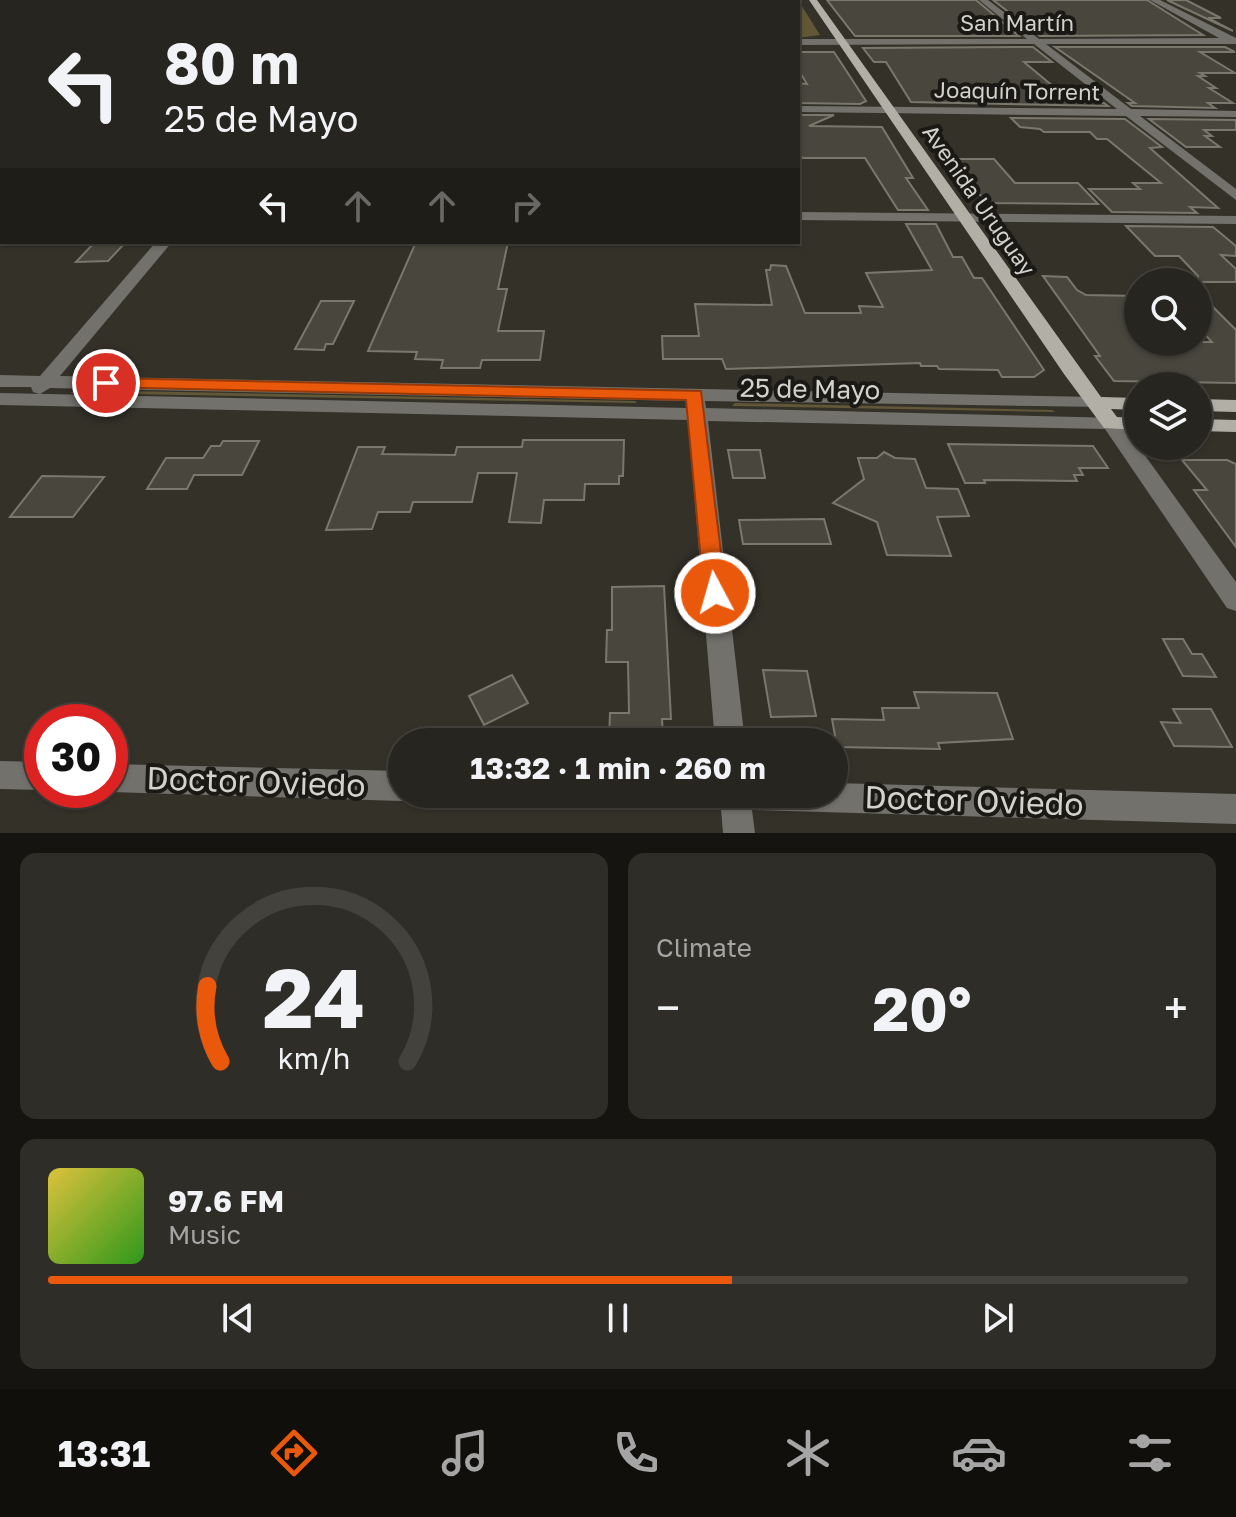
<!DOCTYPE html>
<meta charset="utf-8">
<style>
:root{--surface:#27251f;--page:#2f2d28;--text:#f1f3f6;--muted:#a4a5a4;--line:#43423d;--accent:#ea580c}
body{margin:0;font-family:"Golos Text",sans-serif;background:var(--page);color:var(--text);height:100vh;display:flex;flex-direction:column;font-size:30px;white-space:nowrap}
*{box-sizing:border-box;margin:0}
p{font-size:26px;color:var(--muted)}
.icon{flex:none;width:44px;height:44px;fill:none;stroke:currentColor;stroke-width:2;stroke-linecap:round;stroke-linejoin:round}
.map{position:relative;height:833px;overflow:hidden}
.side{display:flex;flex-direction:column;gap:20px;padding:20px;background:#151411;flex:1}
.side>*{flex:none}
.top-card{position:absolute;left:0px;top:0px;width:800px;height:244px;box-shadow:0 2px 6px #0004,0 0 0 2px var(--line);background:#27251f;color:var(--text);overflow:hidden}
.tools{position:absolute;left:1124px;top:268px;display:grid;gap:16px}
.tools a{display:grid;place-items:center;width:88px;height:88px;border-radius:50%;background:var(--surface);box-shadow:0 2px 6px #0004,0 0 0 2px var(--line);font-size:40px}
.speed{position:absolute;left:24px;top:704px;display:flex;gap:16px;font-size:40px;font-weight:700;text-align:center}
.speed>*{display:grid;place-content:center;width:104px;height:104px;border-radius:50%;background:var(--surface);box-shadow:0 2px 6px #0004,0 0 0 2px var(--line);line-height:1}
.speed .limit{border:12px solid #d22;background:#fff;color:#111}
.pin{position:absolute;display:grid;place-items:center;width:68px;height:68px;color:#fff;margin:-34px;border:4px solid #fff;border-radius:50%;box-shadow:0 2px 8px #0007}
.me{position:absolute;width:88px;margin:-44px;rotate:354deg;stroke-linejoin:round;filter:drop-shadow(0 0 6px #0008)}
.turn{display:flex;align-items:center;gap:28px;height:168px;padding:0 32px;font-size:36px}
.turn .icon{width:104px;height:104px;stroke-width:2.5}
.turn b{display:block;font-size:56px;line-height:68px}
.lanes{display:flex;align-items:center;height:76px;padding:0 32px;background:#0003;justify-content:center;gap:40px;direction:ltr}
.lanes .off{opacity:.35}
.big{font-size:60px;font-weight:700;line-height:1.1}
.side .widget{flex:1;display:flex;flex-direction:column;justify-content:center;gap:12px;min-width:0;padding:0 28px;border-radius:16px;background:var(--page)}
.side .dial{align-items:center;gap:0}
.dial svg{height:208px;overflow:visible;fill:none;stroke:var(--line);stroke-width:7;stroke-linecap:round;text-anchor:middle}
.dial text{fill:var(--text);stroke:none}
.song{display:flex;align-items:center;gap:24px}
.cover{width:96px;height:96px;border-radius:12px;background:linear-gradient(135deg,hsl(50 70% 55%),hsl(110 70% 35%))}
.played{height:8px;border-radius:4px;background:linear-gradient(90deg,var(--accent) 60%,var(--line) 60%)}
.keys{display:flex;justify-content:space-around;direction:ltr}
.heat{display:flex;justify-content:space-between;align-items:center;font-size:44px;direction:ltr}
.side .tiles{flex:1;display:grid;gap:20px;grid-template-columns:1fr 1fr}
.widget:last-child{grid-column:span 2}
.trip{position:absolute;left:388px;top:728px;width:460px;height:80px;border-radius:40px;background:var(--surface);box-shadow:0 2px 6px #0004,0 0 0 2px var(--line);font-weight:700;line-height:80px;text-align:center}
.menu{display:flex;height:128px;justify-content:space-around;align-items:center;background:#100f0c;color:var(--muted)}
.menu .icon{width:56px;height:56px}
.menu .on{color:var(--accent)}
.menu b{font-size:36px;color:var(--text)}
.map>svg:first-child{display:block}
.green{fill:#625838}
.building{fill:#49463d;stroke:#7a776d;stroke-width:2}
.lines{fill:none;stroke-linecap:round;stroke-linejoin:round}
.minor{fill:#72716c;fill-rule:evenodd}
.major{fill:#b2afa6;fill-rule:evenodd}
.route{fill:#ea580c;stroke:#983908;stroke-width:2}
.labels{text-anchor:middle;stroke-width:8;stroke-linejoin:round;paint-order:stroke}
.far-street-label{font-size:22px;fill:#d3d2cd;stroke:#1a1915}
.street-label{font-size:26px;fill:#d3d2cd;stroke:#1a1915}
.near-street-label{font-size:32px;fill:#d3d2cd;stroke:#1a1915}
</style>
<div class="map">
<svg width="1236" height="833" viewBox="0 0 1236 833">
<rect width="100%" height="100%" fill="#343129"/>
<path class="green" d="M582,0H798L820,35L798,38V2Z
M76,390L635,401L637,403L70,393Z
M735,403L1052,410L1055,412L732,406Z"/>
<path class="building" d="M827,0H976L1019,36H855Z
M993,0H1147L1203,35L1040,36Z
M1167,0H1186L1221,18H1208L1233,31Z
M1033,47L1052,62H1024L1072,102L1104,103L1108,106L911,102L886,62H874L863,48Z
M1055,47H1225L1235,52H1200L1235,73H1200L1205,76H1198L1216,88H1209L1233,103H1208L1215,108L1132,106L1128,103H1135Z
M798,52H834L866,101L860,104L798,103V83L807,84L798,69Z
M798,115H834L809,126L882,127L913,178H906L928,210H898L865,158H802L798,144Z
M1011,118L1125,119L1162,147L1150,148L1218,208L1190,207L1197,213L1112,212L1089,189H1140L1133,183H1161L1107,139H1097L1090,132H1044L1040,129L1020,127Z
M1149,119L1236,120V130H1204L1212,136H1205L1220,147H1186Z
M946,159H994L1015,183H1078L1098,204L986,203L972,184L965,185Z
M906,224H936L953,257H962L974,278H982L1044,370L1034,377H1002L998,370L939,369L937,366H921L920,363L726,369L722,359H663L662,336H699L695,304L772,305L766,270H770L771,265L786,266L805,313H861L859,306L883,307L866,273L932,270Z
M1126,226L1213,227L1236,246V256L1221,255L1236,269V282H1198V276L1179,256H1155Z
M95,242H126L108,261L76,262Z
M416,242H508L498,289H507L498,331H544L540,360H482L480,368H441L443,360L415,359L417,352L368,351Z
M1043,276L1067,277L1077,290L1086,295L1138,296V342H1212L1198,327V292L1236,330V383L1114,381L1095,356H1100Z
M321,301H354L333,344H326L324,350L295,349Z
M523,440H624L623,476H619V484H585L584,500H544L541,523L509,522L517,473H478L472,502H413L410,512H378L372,529L326,530L358,447H385L382,454L455,455L457,447H522Z
M223,441H259L242,475H194L187,489H147L166,458H203L211,446H220Z
M948,444L1093,446L1108,468H1079L1083,475H1074L1077,481L984,480L985,483H965Z
M728,450H760L765,478H733Z
M884,452L895,458L915,459L926,488L958,489L969,516L937,517L951,556L887,555L877,522L833,503L864,479L858,458H877Z
M1182,460H1227L1236,464V547L1194,490H1207Z
M42,476L104,477L73,517H10Z
M824,519L831,544H743L739,520Z
M664,586L671,719H662L663,736L630,735V741L609,740L610,713H629L628,662H606L607,630H612V587Z
M1163,639H1183L1192,654H1202L1216,677L1183,676Z
M763,670L807,671L816,716L771,717Z
M512,675L528,703L484,725L469,696Z
M914,692L997,693L1013,739L938,743L940,749L837,747L832,719L884,720L882,708H919Z
M1173,709H1211L1232,747L1174,746L1161,722L1181,723Z"/>
<g class="lines">
<path class="minor" d="M263,0H273L262,2Z
M466,0H474V2H466Z
M565,0H573V2H565Z
M979,0H988L1039,39L1219,38L1150,0H1160L1236,38V44H1046L1131,109L1236,111V117L1140,116L1236,189V200L1126,116L798,112V106L1117,109L1034,44L798,45V39H1027Z
M2,17V23L0,24V18Z
M0,33H2V39H0Z
M0,202H2L0,212Z
M798,212L1236,216V224L798,220Z
M156,242H172L60,376L1096,397L1103,399L1106,403L1103,407L705,401L706,408L1118,418L1236,582V611L1227,608L1105,429L708,421L745,742H715L688,420L0,405V393L687,408L688,401L50,388L40,394L33,392L31,387H0V375L40,376Z
M0,761L42,762L43,790L0,789Z
M110,764L402,771V794H414L402,801L110,792L104,790H110Z
M834,783L1236,794V824L752,810L755,833H723L721,809L702,804L698,794H834Z"/>
<path class="major" d="M809,0H817L1101,397L1138,398V410L1111,409L1117,417L1138,418V430L1104,428L1064,374Z
M1198,399L1236,400V412L1198,411Z
M1198,419L1236,420V432L1198,431Z"/>
</g>
<path class="route" d="M106,378L701,391L726,593L723,600L715,602L707,600L704,593L686,400L100,387L97,383Z"/>
<g class="labels">
<g class="far-street-label">
<text x="1017" y="31">San Martín</text>
<text transform="translate(1017 91) rotate(1)" y="8">Joaquín Torrent</text>
<text transform="translate(979 200) rotate(55)" y="8">Avenida Uruguay</text>
</g>
<g class="street-label">
<text transform="translate(810 389) rotate(1)" y="9">25 de Mayo</text>
</g>
<g class="near-street-label">
<text transform="translate(256 782) rotate(2)" y="11">Doctor Oviedo</text>
<text transform="translate(974 801) rotate(2)" y="11">Doctor Oviedo</text>
</g>
</g>
</svg>
<div class="tools">
<a><svg class="icon" aria-label="search" viewBox="0 0 24 24"><circle cx="10" cy="10" r="6"/><path d="M15 15l6 6"/></svg></a>
<a><svg class="icon" aria-label="layers" viewBox="0 0 24 24"><path d="M12 4l9 5-9 5-9-5zM3 14l9 5 9-5"/></svg></a>
</div>
<div class="speed"><div class="limit">30</div></div>
<div class="pin" style="left:106px;top:383px;background:#d93025"><svg class="icon" aria-label="arrive" viewBox="0 0 24 24"><path d="M6 21V4h12l-3 4 3 4H6"/></svg></div>
<svg class="me" style="left:715px;top:593px" viewBox="-20 -20 40 40"><circle r="17" fill="#ea580c" stroke="#fff" stroke-width="3"/><path d="M0-11L8 9 0 5-8 9z" fill="#fff"/></svg>
<div class="trip">13:32 · 1 min · 260 m</div>
<div class="top-card">
<div class="turn"><svg class="icon" aria-label="left" viewBox="0 0 24 24"><path d="M17 20v-9H6M10 6l-5 5 5 5"/></svg><div><b>80 m</b>25 de Mayo</div></div>
<div class="lanes"><svg class="icon" aria-label="left" viewBox="0 0 24 24"><path d="M17 20v-9H6M10 6l-5 5 5 5"/></svg><svg class="icon off" aria-label="ahead" viewBox="0 0 24 24"><path d="M12 20V5M6 11l6-6 6 6"/></svg><svg class="icon off" aria-label="ahead" viewBox="0 0 24 24"><path d="M12 20V5M6 11l6-6 6 6"/></svg><svg class="icon off" aria-label="right" viewBox="0 0 24 24"><path d="M7 20v-9h11M14 6l5 5-5 5"/></svg></div>
</div>
</div>
<section class="side">
<div class="tiles">
<div class="widget dial"><svg viewBox="0 0 100 80">
<path d="M14 69A42 42 0 1 1 86 69"/>
<path d="M14 69A42 42 0 0 1 9 40" stroke="#ea580c"/>
<text x="50" y="56" font-size="32" font-weight="700">24</text>
<text x="50" y="72" font-size="11">km/h</text>
</svg></div>
<div class="widget"><p>Climate</p>
<div class="heat"><a>−</a><b class="big">20°</b><a>+</a></div>
</div>
<div class="widget">
<div class="song"><i class="cover"></i><div><b>97.6 FM</b><p>Music</p></div></div>
<div class="played"></div>
<div class="keys"><svg class="icon" aria-label="previous" viewBox="0 0 24 24"><path d="M18 5L8 12l10 7zM5 5v14"/></svg><svg class="icon" aria-label="pause" viewBox="0 0 24 24"><path d="M8 5v14M16 5v14"/></svg><svg class="icon" aria-label="next" viewBox="0 0 24 24"><path d="M6 5l10 7-10 7zM19 5v14"/></svg></div>
</div>
</div>
</section>
<nav class="menu">
<b>13:31</b>
<svg class="icon on" aria-label="directions" viewBox="0 0 24 24"><path d="M12 3l9 9-9 9-9-9zM9 14v-3h6M13 9l2 2-2 2"/></svg>
<svg class="icon" aria-label="music" viewBox="0 0 24 24"><path d="M9 18V5l10-2v13"/><circle cx="6" cy="18" r="3"/><circle cx="16" cy="16" r="3"/></svg>
<svg class="icon" aria-label="phone" viewBox="0 0 24 24"><path d="M5 4h4l2 5-3 2q2 4 5 5l2-3 5 2v4C11 20 4 13 5 4z"/></svg>
<svg class="icon" aria-label="climate" viewBox="0 0 24 24"><path d="M12 3v18M4 7l16 10M4 17L20 7"/></svg>
<svg class="icon" aria-label="car" viewBox="0 0 24 24"><path d="M5 17H2v-5l4-1 3-4h7l3 4 3 1v5h-3M9 17h6M6 11h13"/><circle cx="7" cy="17" r="2"/><circle cx="17" cy="17" r="2"/></svg>
<svg class="icon" aria-label="filters" viewBox="0 0 24 24"><path d="M4 7h16M4 17h16"/><circle cx="9" cy="7" r="2"/><circle cx="15" cy="17" r="2"/></svg>
</nav>
